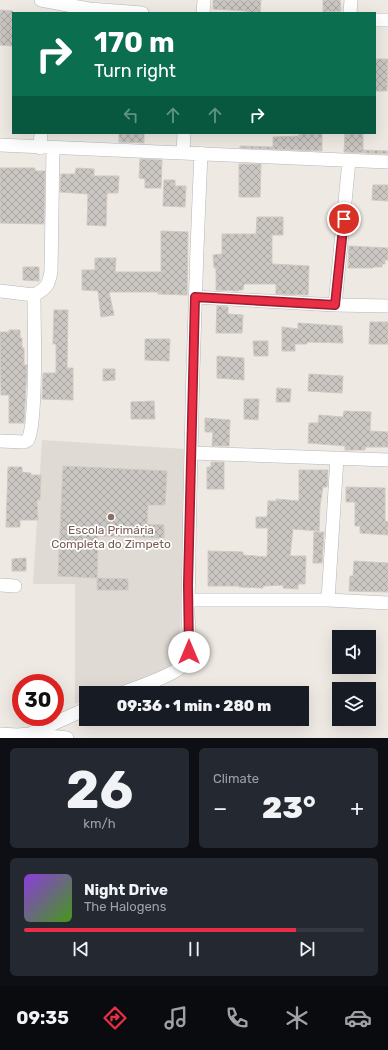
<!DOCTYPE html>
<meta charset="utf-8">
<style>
:root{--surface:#171b24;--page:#242831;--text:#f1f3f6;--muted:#9ea1a6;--line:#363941;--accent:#e92e45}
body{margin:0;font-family:Rubik,sans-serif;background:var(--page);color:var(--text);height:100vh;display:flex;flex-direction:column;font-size:15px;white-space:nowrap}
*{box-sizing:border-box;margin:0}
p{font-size:13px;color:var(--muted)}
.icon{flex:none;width:22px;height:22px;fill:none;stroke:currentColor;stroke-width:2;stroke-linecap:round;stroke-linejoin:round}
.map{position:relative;height:738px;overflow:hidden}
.drawer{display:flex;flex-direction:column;gap:10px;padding:10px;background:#0d0f14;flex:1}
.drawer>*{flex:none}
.hud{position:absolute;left:12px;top:12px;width:364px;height:122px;border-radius:0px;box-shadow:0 4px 16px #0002;background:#0b6e4f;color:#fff;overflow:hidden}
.fabs{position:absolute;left:332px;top:630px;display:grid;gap:8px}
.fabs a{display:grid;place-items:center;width:44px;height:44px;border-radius:0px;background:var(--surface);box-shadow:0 4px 16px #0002;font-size:20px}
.speed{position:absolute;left:12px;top:674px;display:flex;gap:8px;font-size:20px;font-weight:700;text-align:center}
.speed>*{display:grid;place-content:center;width:52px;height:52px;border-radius:50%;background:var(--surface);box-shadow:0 4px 16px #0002;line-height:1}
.speed .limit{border:6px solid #d22;background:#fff;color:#111}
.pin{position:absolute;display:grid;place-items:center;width:34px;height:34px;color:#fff;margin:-17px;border:2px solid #fff;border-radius:50%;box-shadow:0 1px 4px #0007}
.me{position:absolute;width:44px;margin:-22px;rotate:0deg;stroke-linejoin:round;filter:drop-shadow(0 0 3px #0008)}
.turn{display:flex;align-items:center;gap:14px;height:84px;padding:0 16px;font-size:18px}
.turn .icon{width:52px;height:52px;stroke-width:2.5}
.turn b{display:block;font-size:28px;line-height:34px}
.lanes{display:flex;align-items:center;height:38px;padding:0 16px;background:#0003;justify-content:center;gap:20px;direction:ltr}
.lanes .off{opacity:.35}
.big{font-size:30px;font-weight:800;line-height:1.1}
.drawer .widget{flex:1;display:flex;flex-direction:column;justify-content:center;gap:6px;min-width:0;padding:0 14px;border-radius:6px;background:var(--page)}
.drawer .dial{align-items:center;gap:0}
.dial b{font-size:52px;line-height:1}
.song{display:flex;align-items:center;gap:12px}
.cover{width:48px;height:48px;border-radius:6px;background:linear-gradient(135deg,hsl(270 70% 55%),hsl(100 70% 35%))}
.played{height:4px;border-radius:2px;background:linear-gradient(90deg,var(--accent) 80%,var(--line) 80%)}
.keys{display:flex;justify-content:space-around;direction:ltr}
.heat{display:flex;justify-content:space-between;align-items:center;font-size:22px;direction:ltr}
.drawer .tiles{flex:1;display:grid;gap:10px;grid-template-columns:1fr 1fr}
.widget:last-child{grid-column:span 2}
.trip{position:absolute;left:79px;top:686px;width:230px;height:40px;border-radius:0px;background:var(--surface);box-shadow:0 4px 16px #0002;font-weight:800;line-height:40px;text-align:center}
.tab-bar{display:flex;height:64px;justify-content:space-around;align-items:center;background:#090b0e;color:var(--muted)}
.tab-bar .icon{width:28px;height:28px}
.tab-bar .active{color:var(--accent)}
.tab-bar b{font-size:18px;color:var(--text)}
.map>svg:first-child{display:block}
.education{fill:#e0dad4}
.building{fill:url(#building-cross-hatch);stroke:#d2c9c1}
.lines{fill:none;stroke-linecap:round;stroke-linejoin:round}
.street-casing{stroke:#b3b7ba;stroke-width:14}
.street{stroke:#fff;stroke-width:13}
.route-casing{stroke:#971e2d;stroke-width:10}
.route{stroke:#e92e45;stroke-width:7}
.education-dot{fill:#8d6e63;stroke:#fff;stroke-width:1.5}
.labels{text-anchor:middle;stroke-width:3.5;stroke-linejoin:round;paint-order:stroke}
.education-label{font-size:12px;fill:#785e54;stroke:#fff}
</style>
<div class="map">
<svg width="388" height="738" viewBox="0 0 388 738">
<defs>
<pattern id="building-cross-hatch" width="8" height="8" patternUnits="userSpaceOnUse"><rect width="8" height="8" fill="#cac6c2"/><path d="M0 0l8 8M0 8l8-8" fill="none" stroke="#a7a4a1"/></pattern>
</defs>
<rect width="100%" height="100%" fill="#eee9e3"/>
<path class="education" d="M42,440L186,449L179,664L104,693H86V700L75,704V584H33Z"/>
<path class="building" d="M213,0H261L260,13H246V11L213,9Z
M323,0H340L341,11L323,12Z
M0,10L13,11V46L0,45Z
M375,59H388L387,91H375Z
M119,133H144V143L119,142Z
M322,133V151L240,148V146L273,147V137L299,136V134Z
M345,133H363V150L388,151V154L344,152Z
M140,159L162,160L161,188H145V179L139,178Z
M239,164H261L260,197H239Z
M0,168H35V171H45L44,224L0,223Z
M76,168L94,169V176H119L118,193H107L106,226L87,225L88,194L60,192L61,174H75Z
M164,180H175V186H186L185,207L163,206Z
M373,185H388V201L372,200Z
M257,217H283V235H272V264L309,266L308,295L276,294V284H244L243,290H238V291L216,290V268H214L213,255L222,254V234H256Z
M161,231L188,232L187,295L158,294V292H109L114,315L101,317L98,291L82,290V270H95V258H116L115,272H161Z
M349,246L388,248V260H385V264H382V267H373V268H348Z
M23,267H39V281L23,280Z
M217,306L228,307V314L243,315L242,333H216Z
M54,310H68L67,368H73V400L42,399L43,373H56V344H53Z
M370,322H388V344H369Z
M298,323L342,326L343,343L307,342V344H295V351H282V327L298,329Z
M9,330H20V338H22V348H24V365H27V366L24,423H9V395H1L0,332H9Z
M145,339H170L169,361L145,360Z
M253,341H268V356H254Z
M217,356L244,358V380L217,378Z
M103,369H115V380L103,381Z
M309,374L343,376L342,393L308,391Z
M277,388L291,389L290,402H276Z
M244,399H259L258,420L244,419Z
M154,401L155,419H131V402Z
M344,411L371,412L370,431L388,432V447H365V450H345V446L308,443L309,423H318L319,415L343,417Z
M205,418L230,420L229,446H212L213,432H205Z
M211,462H224V489H207V467H211Z
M63,466L167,471L165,505H148L147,524L164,525V538L98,536L97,578L58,576Z
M8,467H22V472L31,473V475H41L40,500H37L38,520H20V527H6Z
M299,470H328L327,487H323L320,506L319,531L293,529L290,556H306L305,584H298V589L283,588V585L263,586V588L239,587V586H208V551L243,552V555L267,557L268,528H256V517H267L268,501H277L276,499L299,501Z
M346,487L385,488V521L388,522V535L360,533V526H355V502H346Z
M314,532H324L322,563H313Z
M26,558V571H12V559Z
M354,561L388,563V592L349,591L350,576H353Z
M97,578L128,579V590H97Z"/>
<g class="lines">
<defs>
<path id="street" d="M41,0L89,9L142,13
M203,13L204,0
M350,13L351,0
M375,20H388
M0,145L388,162
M40,148L41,133
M183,153L184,133
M0,291L34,295
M195,297L335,305L388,306
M335,305L349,161
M0,441L24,442L28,440C32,431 32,420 33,410C36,371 34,333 34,295C46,289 49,285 51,271L53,148
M191,453L388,460
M0,585L15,586
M188,600H328L388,603
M328,600L337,458
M122,693C136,688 181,673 187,661C192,650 188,625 188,613C188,592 189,572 189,552C191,419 195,286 201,153
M0,734L17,735L30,734L86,709
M31,734L67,738"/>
</defs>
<use href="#street" class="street-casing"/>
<use href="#street" class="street"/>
</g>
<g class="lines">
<defs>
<path id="route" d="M189,652L188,585L195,297L335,305L344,219"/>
</defs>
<use href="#route" class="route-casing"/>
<use href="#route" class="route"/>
</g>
<circle class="education-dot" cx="111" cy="517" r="4"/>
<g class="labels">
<g class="education-label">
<text x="111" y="534">Escola Primária<tspan x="111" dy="14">Completa do Zimpeto</tspan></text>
</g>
</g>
</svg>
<div class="fabs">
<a><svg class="icon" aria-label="sound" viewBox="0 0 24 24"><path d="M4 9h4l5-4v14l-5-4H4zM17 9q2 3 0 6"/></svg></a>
<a><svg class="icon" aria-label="layers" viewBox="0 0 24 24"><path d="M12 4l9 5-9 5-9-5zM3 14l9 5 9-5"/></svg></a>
</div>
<div class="speed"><div class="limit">30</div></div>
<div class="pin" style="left:344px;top:219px;background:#d93025"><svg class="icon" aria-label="arrive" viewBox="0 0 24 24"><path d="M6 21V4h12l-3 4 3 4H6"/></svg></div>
<svg class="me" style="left:189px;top:652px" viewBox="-20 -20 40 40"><circle r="19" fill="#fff"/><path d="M0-13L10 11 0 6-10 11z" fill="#e92e45"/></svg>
<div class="trip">09:36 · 1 min · 280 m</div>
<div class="hud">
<div class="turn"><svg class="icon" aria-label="right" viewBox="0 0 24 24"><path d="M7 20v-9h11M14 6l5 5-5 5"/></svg><div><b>170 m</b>Turn right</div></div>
<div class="lanes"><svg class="icon off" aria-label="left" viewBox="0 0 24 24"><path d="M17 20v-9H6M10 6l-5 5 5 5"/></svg><svg class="icon off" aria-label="ahead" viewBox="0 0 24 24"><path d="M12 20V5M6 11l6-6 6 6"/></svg><svg class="icon off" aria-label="ahead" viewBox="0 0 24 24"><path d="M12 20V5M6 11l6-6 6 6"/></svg><svg class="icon" aria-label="right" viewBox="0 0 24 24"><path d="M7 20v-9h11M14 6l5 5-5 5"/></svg></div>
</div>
</div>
<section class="drawer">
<div class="tiles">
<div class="widget dial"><b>26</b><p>km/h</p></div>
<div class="widget"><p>Climate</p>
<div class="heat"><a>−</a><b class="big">23°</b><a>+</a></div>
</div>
<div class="widget">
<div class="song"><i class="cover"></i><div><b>Night Drive</b><p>The Halogens</p></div></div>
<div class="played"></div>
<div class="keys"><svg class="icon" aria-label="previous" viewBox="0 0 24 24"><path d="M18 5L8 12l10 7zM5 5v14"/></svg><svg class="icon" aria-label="pause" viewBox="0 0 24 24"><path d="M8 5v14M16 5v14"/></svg><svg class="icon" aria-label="next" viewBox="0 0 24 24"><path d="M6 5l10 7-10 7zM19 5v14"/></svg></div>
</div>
</div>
</section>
<nav class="tab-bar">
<b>09:35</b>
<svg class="icon active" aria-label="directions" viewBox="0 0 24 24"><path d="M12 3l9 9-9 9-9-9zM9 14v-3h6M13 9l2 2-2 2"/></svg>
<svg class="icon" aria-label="music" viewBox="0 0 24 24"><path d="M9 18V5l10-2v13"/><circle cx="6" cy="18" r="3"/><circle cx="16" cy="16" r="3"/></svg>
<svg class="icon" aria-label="phone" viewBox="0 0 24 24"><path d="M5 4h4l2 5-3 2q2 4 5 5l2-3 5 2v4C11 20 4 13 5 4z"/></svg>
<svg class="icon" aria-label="climate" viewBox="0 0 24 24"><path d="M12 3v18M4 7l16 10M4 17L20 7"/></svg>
<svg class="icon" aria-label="car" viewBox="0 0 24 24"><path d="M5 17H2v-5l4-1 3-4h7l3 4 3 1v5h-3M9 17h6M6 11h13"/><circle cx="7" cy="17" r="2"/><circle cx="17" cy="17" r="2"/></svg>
</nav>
